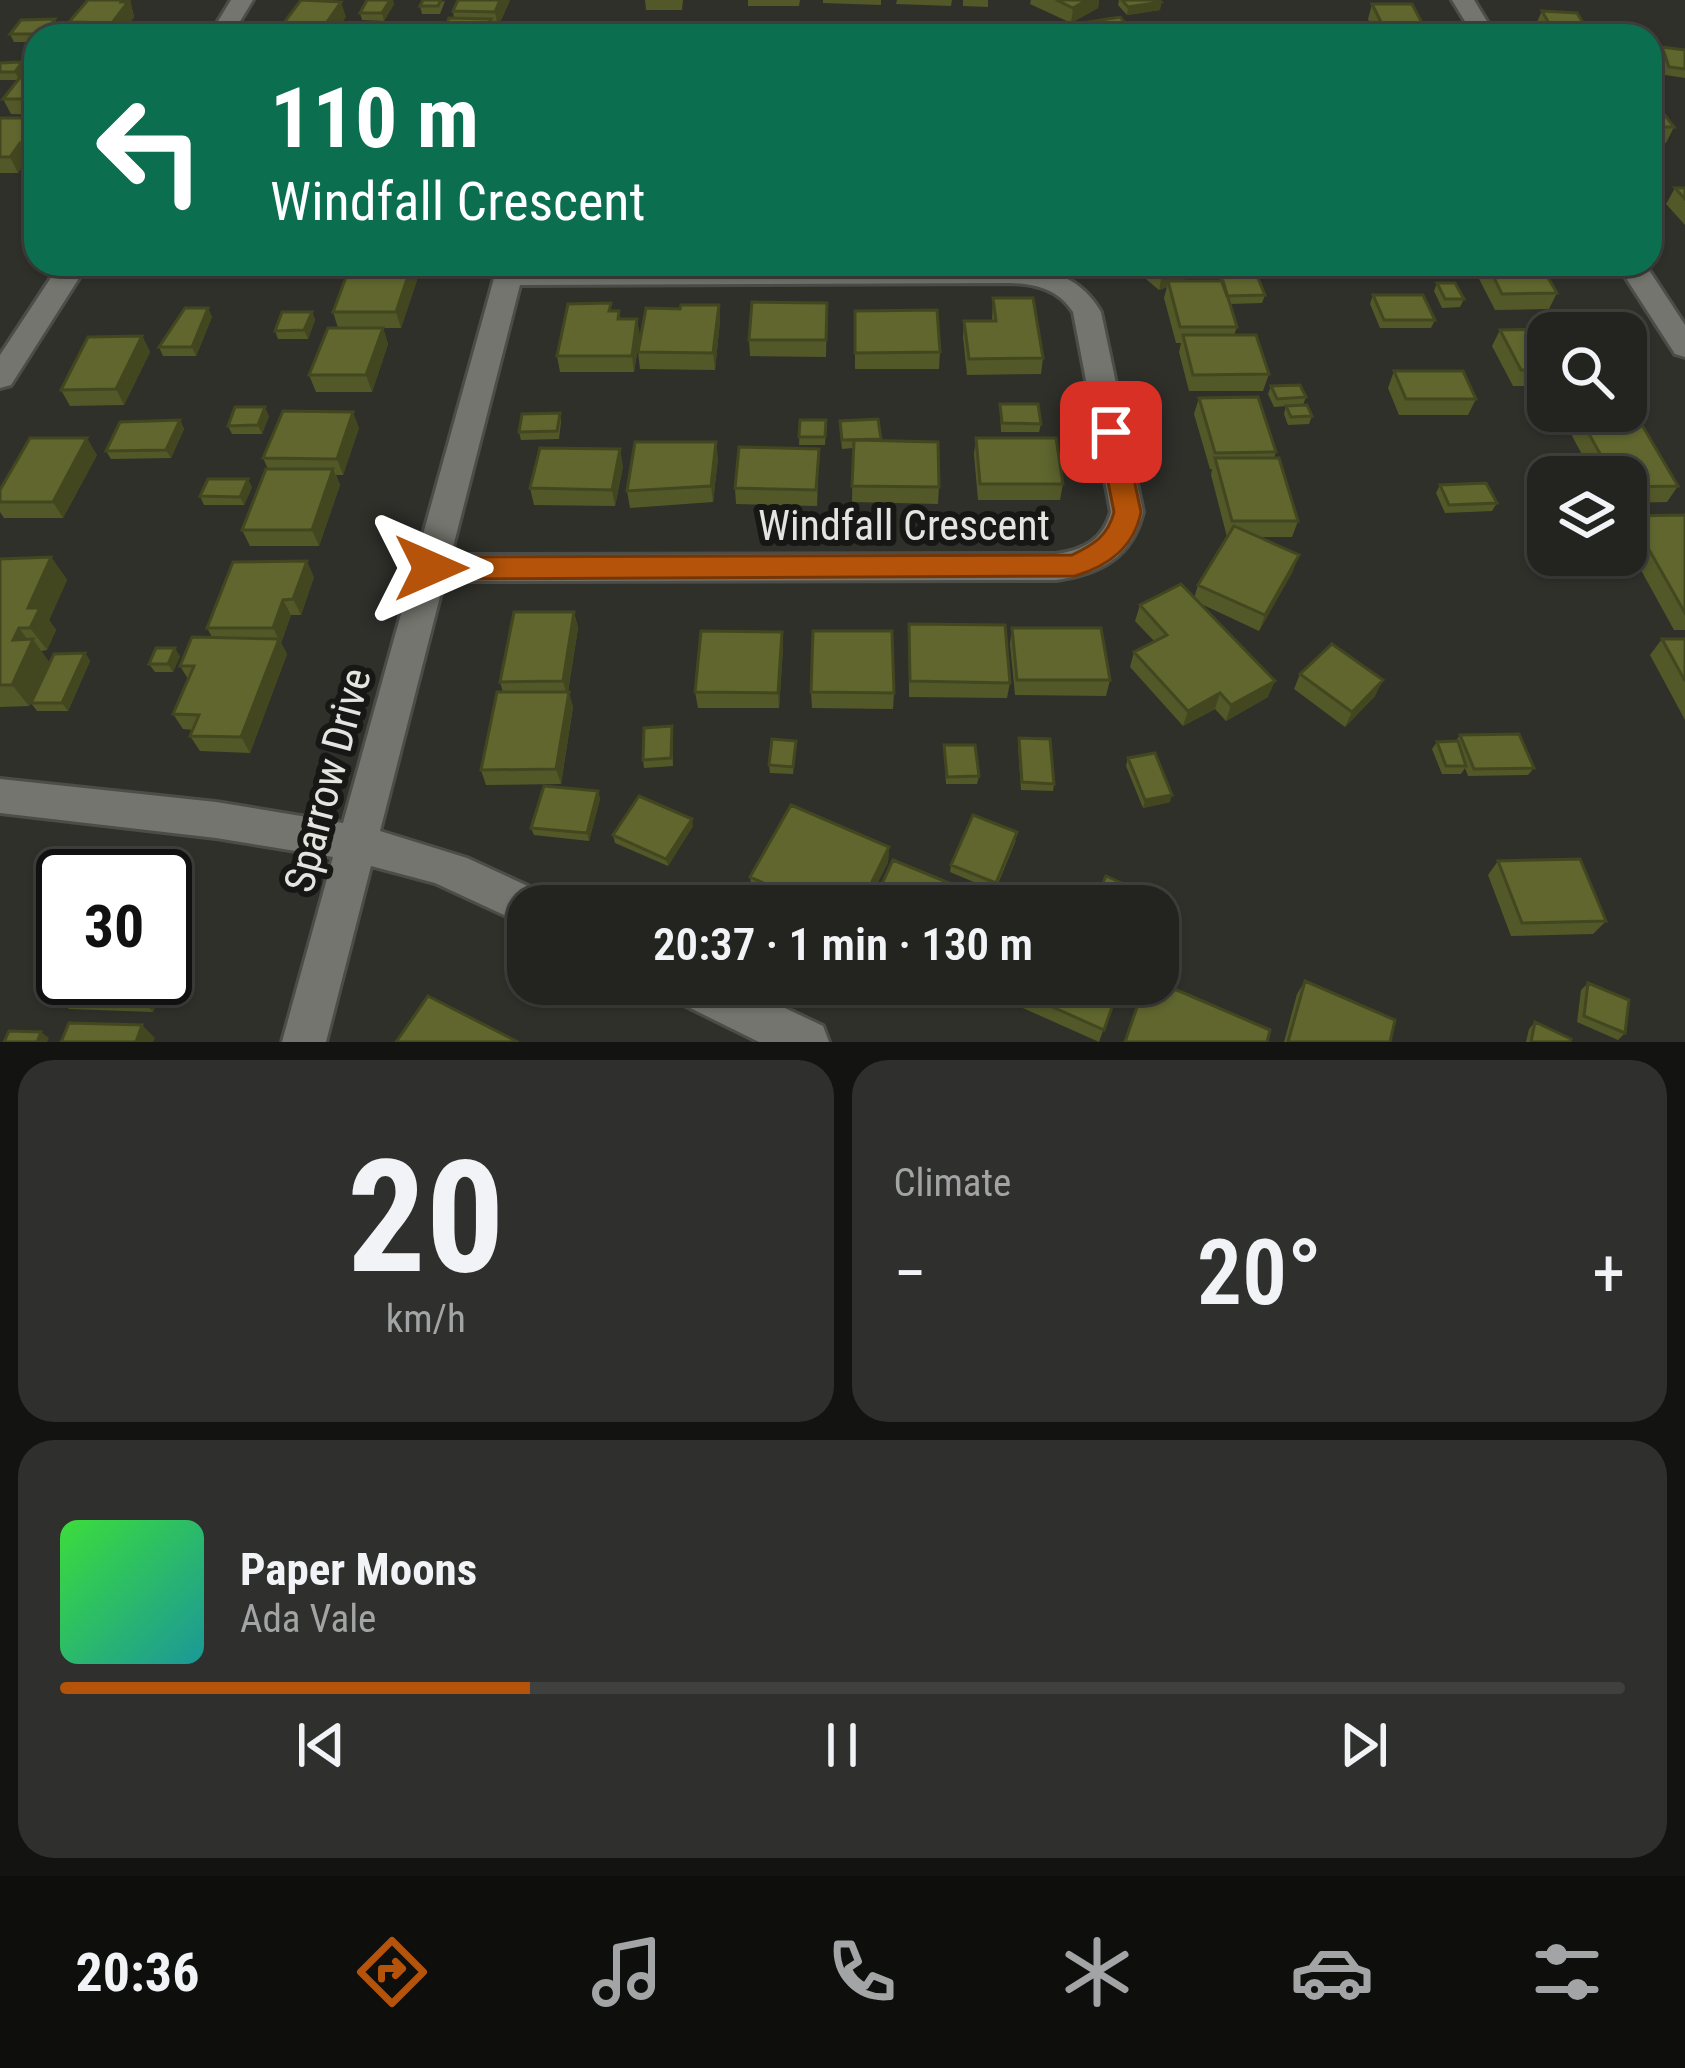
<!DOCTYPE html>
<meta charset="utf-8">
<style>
:root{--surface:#232420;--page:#2f302d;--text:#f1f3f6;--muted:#a3a4a5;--line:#40413e;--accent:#b45309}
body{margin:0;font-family:"Roboto Condensed",sans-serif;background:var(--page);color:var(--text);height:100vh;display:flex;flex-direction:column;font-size:45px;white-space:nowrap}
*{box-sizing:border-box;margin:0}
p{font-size:39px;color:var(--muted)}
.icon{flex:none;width:66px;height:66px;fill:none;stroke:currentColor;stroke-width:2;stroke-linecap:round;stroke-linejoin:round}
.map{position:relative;height:1042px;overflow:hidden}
.details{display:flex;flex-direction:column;gap:18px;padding:18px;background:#131412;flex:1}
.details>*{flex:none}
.banner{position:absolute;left:24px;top:24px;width:1638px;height:252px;border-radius:36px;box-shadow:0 3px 9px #0004,0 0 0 3px var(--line);background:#0b6e4f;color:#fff;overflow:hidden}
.fabs{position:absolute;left:1527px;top:312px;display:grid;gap:24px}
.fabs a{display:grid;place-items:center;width:120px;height:120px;border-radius:24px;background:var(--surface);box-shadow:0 3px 9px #0004,0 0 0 3px var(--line);font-size:60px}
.speed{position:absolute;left:36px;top:849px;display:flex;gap:24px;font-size:60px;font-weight:700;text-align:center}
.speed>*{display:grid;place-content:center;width:156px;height:156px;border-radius:50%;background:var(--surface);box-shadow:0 3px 9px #0004,0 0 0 3px var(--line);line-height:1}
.speed .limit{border:6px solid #111;border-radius:18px;background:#fff;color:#111}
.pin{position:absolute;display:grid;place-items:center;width:102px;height:102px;color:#fff;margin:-51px;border-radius:24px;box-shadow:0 6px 18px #0006}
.me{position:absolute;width:132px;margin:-66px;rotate:90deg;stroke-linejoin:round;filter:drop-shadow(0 0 9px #0008)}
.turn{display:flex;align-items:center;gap:42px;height:252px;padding:0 48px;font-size:54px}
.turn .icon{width:156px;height:156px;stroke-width:2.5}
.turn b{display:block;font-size:84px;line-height:102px}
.big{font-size:90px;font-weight:600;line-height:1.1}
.details .widget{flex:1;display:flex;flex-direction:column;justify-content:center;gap:18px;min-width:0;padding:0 42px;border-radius:36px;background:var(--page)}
.details .dial{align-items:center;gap:0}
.dial b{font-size:156px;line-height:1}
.song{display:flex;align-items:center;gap:36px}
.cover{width:144px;height:144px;border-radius:18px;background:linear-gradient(135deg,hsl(120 70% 55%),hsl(180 70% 35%))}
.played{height:12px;border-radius:6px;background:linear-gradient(90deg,var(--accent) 30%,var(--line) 30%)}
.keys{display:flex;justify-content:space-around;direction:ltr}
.heat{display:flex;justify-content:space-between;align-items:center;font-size:66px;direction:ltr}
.details .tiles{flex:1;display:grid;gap:18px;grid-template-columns:1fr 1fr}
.widget:last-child{grid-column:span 2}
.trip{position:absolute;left:507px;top:885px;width:672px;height:120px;border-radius:36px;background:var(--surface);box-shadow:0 3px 9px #0004,0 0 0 3px var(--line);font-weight:600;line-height:120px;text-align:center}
.tabs{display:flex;height:192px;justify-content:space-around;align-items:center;background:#0e0e0d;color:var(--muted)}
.tabs .icon{width:84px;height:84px}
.tabs .current{color:var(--accent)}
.tabs b{font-size:54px;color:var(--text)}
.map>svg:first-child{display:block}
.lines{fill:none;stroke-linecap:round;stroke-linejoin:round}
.street-casing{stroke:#4c4d48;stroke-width:6}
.street{fill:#74756e;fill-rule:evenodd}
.wall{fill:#535828}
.shaded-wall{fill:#434720}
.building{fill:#60662e;stroke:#434720;stroke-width:3}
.route{fill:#b45309;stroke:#753606;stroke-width:3}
.labels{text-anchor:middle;stroke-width:12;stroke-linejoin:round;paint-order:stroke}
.street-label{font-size:42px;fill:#e4e4e0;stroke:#171815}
</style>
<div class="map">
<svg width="1685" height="1042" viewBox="0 0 1685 1042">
<rect width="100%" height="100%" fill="#2f302a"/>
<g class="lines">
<defs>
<path id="street" d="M231,0H253L231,36H209Z
M1452,0H1474L1496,36H1474Z
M906,25L946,29L957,36L564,33L575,26Z
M60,264H88L11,385L0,388V355Z
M498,264H526L525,268L1010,265C1049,268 1081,277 1101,312L1143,512C1132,557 1100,574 1056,580L444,581L380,831L467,858L543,893L548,906H528V926L435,883L371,866L326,1042H282L333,857L216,838L0,813V779L216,802L343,823ZM1010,283C1036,284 1058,289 1073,312L1111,512C1103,540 1084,550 1056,554L451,555L520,285Z
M1617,264H1645L1685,325V357L1675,354Z
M665,984H734L823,1026L829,1042H759L672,999Z"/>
</defs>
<use href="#street" class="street-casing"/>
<use href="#street" class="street"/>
</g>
<path class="wall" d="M88,0H130L134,17L120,36H61L74,33L69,22Z
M510,0L498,27H492L493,36H441L454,18L453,11Z
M645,0H683L682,10H646Z
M748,0H800L799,6H748Z
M823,0H881V5L823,3Z
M897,0H952L951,6L896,4Z
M963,0H1021H988V7L963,6Z
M1031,0H1099L1098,8L1071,23L1030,4Z
M1119,0H1159L1161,2L1160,10L1127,15L1118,5Z
M445,1L440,14H422L420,6Z
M394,4L384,21L362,20L360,13Z
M1372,4L1428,34L1427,36H1376L1368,19Z
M1542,11L1591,36H1541L1535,26Z
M1088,22L1137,36H1092L1087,29Z
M59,27L53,36H36V42H14L10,34Z
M1662,47L1685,50V78L1665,75L1658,55Z
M0,63L26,70H36V115L11,114L3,99L18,80H0Z
M1650,96L1674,127L1666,143H1650Z
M0,118H36V159H28L18,173H0Z
M1675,188H1685V225L1666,204Z
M160,264H227L221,276H165Z
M351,264H415L413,265L417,280L401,328H383L388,344L372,392H316L309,375L338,328L333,312Z
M1128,264H1229L1228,269L1204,273L1202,269L1201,273L1180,281H1219L1220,277L1265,295L1262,303L1230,304L1237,327L1234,335L1269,374L1263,391H1189L1179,352L1181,343H1176L1164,298L1167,287L1159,290Z
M1474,264H1540L1557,293L1549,309L1495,310L1473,267Z
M1437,283L1464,299L1460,307L1442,308L1434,291Z
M1373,295L1435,320L1431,328H1380L1370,304Z
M993,298L1043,358L1041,374L967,375L963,337L964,321H992Z
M827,303L826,357L750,356L749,340Z
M719,305L720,321L715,370L640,369L638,352Z
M208,308L212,317L196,356H163L159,347Z
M613,311L640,335L634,372H560L557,356Z
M855,311L940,352L939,369H855Z
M312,312L315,320L308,339H278L275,331Z
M1500,330L1548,333V401H1546L1538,386H1513L1492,346Z
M142,336L150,352L124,405L70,406L61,390Z
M1394,371L1476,399L1468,415H1399L1388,388Z
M1271,386L1306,397L1303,405L1312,416L1309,424L1288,425L1284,414L1286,406L1274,407L1268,394Z
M1199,398L1276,452L1274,458L1298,521L1292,537H1259L1293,571L1259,631L1199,603L1268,697L1226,721L1215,709L1183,726L1130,667L1134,652L1154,641L1135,621L1140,605L1194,598L1198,585L1227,537L1211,475L1212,469H1210L1194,414Z
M1000,404L1041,424L1039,432H1001Z
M560,413L561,422L559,439L521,440L519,432Z
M269,416L262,434H232L228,426Z
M1579,416L1678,486L1667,502L1626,503V477H1594L1570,432Z
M878,419L881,441L939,487L938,504L852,502L853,448L842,449L840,430Z
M180,420L184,429L171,458L111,459L106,451Z
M800,420H826L825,445H799Z
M359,428L343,475H336L340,485L319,546H250L242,530L268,469L263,458Z
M976,438L1063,484L1060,500H978L974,454Z
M819,449L817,506L736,504L735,488Z
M97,455L63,518H4L0,512V490Z
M718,458L713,502L630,508L627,491Z
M623,466L615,506L534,505L530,488Z
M1440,485L1497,503L1492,511L1445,513L1436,493Z
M252,487L244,505H204L200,496Z
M1685,515V630H1674L1626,543V523L1630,516Z
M51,557L67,580L49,620L56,630L47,650L41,651L49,662L85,653L90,661L68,711H37L31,703L29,706L0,707V559Z
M314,577L301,615H291L281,643L287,654L250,753L200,751L190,736L193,730L183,729L173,714L188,679L180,666L212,637L207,628Z
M574,612L578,628L568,692L573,707L561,784L486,785L481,770L503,692L500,682Z
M909,624L1010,683L1007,698L909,697Z
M1012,628L1110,680L1106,696L1015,695L1010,644Z
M1662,639H1685V720L1650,655Z
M783,648L779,708H698L695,692Z
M180,656L173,672H155L149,664Z
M1300,674L1375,696L1345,727L1294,689Z
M811,692L894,693L893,709L812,708Z
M672,726L673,766L644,768L643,760Z
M1460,735L1534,768L1528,775L1468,776L1465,768L1461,774H1442L1432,749L1437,742L1456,741Z
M1019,738L1054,784L1053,791L1021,790L1018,746Z
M796,741L793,774L770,773L769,765Z
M944,745L979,776L977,784H946Z
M1128,758L1170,802L1143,808L1126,766Z
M598,791L600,799L589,841L534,835L531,828Z
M693,826L668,866L615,843L613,835Z
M1016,840L995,891L950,872L951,865Z
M889,847L888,862L866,906H785L752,891L750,877Z
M1498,861L1606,921L1593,934L1511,936L1488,875Z
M182,897L193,911L153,1012L69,1009L56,996Z
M1305,981L1390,1042H1284L1297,994Z
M1588,983L1625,1033L1618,1040L1577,1022L1581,990Z
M989,984H1120L1099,1042L987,992Z
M1535,1022L1570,1042H1526L1529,1029Z"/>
<path class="shaded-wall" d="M122,0H130L134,17L120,36H117L112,23Z
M390,0H393L394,4L384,21L382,13Z
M500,0H510L498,27L495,12Z
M1087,0H1099L1098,8L1071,23L1073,8Z
M341,2L346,17L333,36H317Z
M1161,2L1160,10L1127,15L1128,7Z
M55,19L59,27L53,36H46L45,34Z
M491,19L493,36H483Z
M22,62L26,70L19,80L15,72Z
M20,143L28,159L18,173L10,157Z
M215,264H227L221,276Z
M412,264L417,280L401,328L396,312Z
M1187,264H1203L1201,273L1169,286L1168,281L1167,287L1159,290L1162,274Z
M1229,264L1228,269L1204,273L1206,265Z
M719,305L720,321L715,370L713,353Z
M208,308L212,317L196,356L192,347Z
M312,312L315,320L308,339L304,330Z
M637,319L640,335L634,372L632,356Z
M383,328L388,344L372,392L366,375Z
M142,336L150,352L124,405L116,389Z
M265,407L269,416L262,434L258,425Z
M353,412L359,428L343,475L337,459Z
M180,420L184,429L171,458L166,450Z
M87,438L97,455L63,518L53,502Z
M716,442L718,458L713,502L711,486Z
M620,449L623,466L615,506L612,490Z
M333,469L340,485L319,546L312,530Z
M248,479L252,487L244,505L240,497Z
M1299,555L1293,571L1259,631L1265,615Z
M51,557L67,580L49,620L56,630L47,650L30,628L28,608Z
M307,561L314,577L301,615L293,599Z
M283,600L291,615L281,643L287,654L250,753L241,737L279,640L273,628Z
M574,612L578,628L567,697L563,681Z
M19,628L31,644L33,639L49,662L29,706L12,685L13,640Z
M782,632L783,648L779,708L778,693Z
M175,648L180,656L173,672L168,664Z
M85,653L90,661L68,711L62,703Z
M1383,680L1375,696L1345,727L1352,712Z
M1275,681L1268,697L1226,721L1231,705Z
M569,692L573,707L561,784L556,769Z
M1220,693L1215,709L1183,726L1188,711Z
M598,791L600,799L589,841L587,833Z
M1172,795L1170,802L1143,808L1145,800Z
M692,819L693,826L668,866L666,859Z
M889,847L888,862L866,906H860Z
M182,897L193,911L153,1012L140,999L149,978H165V938Z
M142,1025L155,1038L153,1042H136Z
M41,1032L49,1038L47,1042H37Z"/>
<path class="building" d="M88,0H122L121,2H128L112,23L69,22Z
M301,0L341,2L317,36H274Z
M367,0H390L382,13H360Z
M423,0H441L438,6H420Z
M458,0H500L495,12L453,11Z
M1056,0H1087L1073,8Z
M1122,0H1159L1161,2L1128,7Z
M1372,4H1412L1428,34H1387Z
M1542,11L1577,13L1591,36H1556Z
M1120,17L1137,36H1100L1088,22Z
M449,18L491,19L483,36H441Z
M55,19L45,34H10L21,20Z
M64,32L114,35L61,36Z
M1662,47L1685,50V69L1669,67Z
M22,62L15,72H0V63Z
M26,70H36V99H3Z
M1650,96L1674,127H1650Z
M0,118H36V136L31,143H20L10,157H0Z
M1675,188H1685V199Z
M351,264H412L396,312H333Z
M1150,264H1187L1162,274Z
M1487,264H1540L1557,293L1502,294Z
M1257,276L1265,295L1227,296L1220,277Z
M1168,281H1223L1237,327H1180Z
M1437,283H1455L1464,299H1445Z
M1373,295H1423L1435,320H1384Z
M993,298H1033L1043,358L969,359L964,321H996Z
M752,302L827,303L826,340H749Z
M611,303L609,311H619L618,319H637L632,356H557L568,304Z
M681,305H719L713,353L638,352L646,308L680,309Z
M185,308H208L192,347H159Z
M937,310L940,352L855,353V311Z
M282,312H312L304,330L275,331Z
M328,328H383L366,375H309Z
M1569,329L1571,333H1548V372L1547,370H1521L1500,330Z
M1183,335H1256L1269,374L1193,375Z
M142,336L116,389L61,390L88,337Z
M1394,371H1463L1476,399H1406Z
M1300,385L1306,397L1277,399L1271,386Z
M1258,397L1276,452L1215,453L1199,398Z
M1000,404H1038L1041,424L1002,423Z
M1307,405L1312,416L1291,417L1286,406Z
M235,407H265L258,425L228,426Z
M283,411L353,412L337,459L263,458Z
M560,413L557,431L519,432L522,414Z
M1636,415L1678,486L1626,487V477H1613L1579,416Z
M878,419L881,439L842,440L840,421Z
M180,420L166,450L106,451L120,422Z
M800,420H826L825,437H799Z
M30,438H87L53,502H0V490Z
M976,438H1056L1063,484H980Z
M854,440L938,442L939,487L852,486Z
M635,442H716L711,486L627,491Z
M739,447L819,449L816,490L735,488Z
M540,448L620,449L612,490L530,488Z
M1215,458H1279L1298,521H1232Z
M266,469H333L312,530H242Z
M208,479H248L240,497L200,496Z
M1486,483L1497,503L1449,505L1440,485Z
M1685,515V613L1630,516Z
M1234,526L1299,555L1265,615L1198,585Z
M51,557L28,608H40L30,628H19L13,640L33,639L12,685H0V559Z
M307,561L293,599L283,600L273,628H207L233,562Z
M1181,584L1275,681L1231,705L1220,693L1188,711L1134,652L1167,635L1140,605Z
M514,612H574L563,681L500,682Z
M909,624L1005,625L1010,683L910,681Z
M1012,628H1101L1110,680H1017Z
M701,631L782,632L778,693L695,692Z
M813,631H892L894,693L811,692Z
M192,637L279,639L241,737L190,736L199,715L173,714L194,666H180Z
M1662,639H1685V681Z
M1332,644L1383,680L1352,712L1300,674Z
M156,648H175L168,664H149Z
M85,653L62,703H31L54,654Z
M497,692H569L556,769L481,770Z
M672,726L671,758L643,760L644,728Z
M1519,734L1534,768L1474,769L1460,735Z
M1019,738L1050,739L1054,784L1022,782Z
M772,739L796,741L793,767L769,765Z
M1458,741L1466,766H1446L1437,742Z
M944,745H975L979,776L947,777Z
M1155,753L1172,795L1145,800L1128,758Z
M544,786L598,791L587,833L531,828Z
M639,796L692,819L666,859L613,835Z
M791,805L889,847L860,906H816L750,877Z
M973,815L1017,832L996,883L951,865Z
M1580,859L1606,921L1522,923L1498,861Z
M893,860L993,901L991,906H872Z
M1106,876L1135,889L1128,906H1093Z
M165,896L182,897L165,938Z
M64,978H149L140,999L56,996Z
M1305,981L1395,1020L1390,1042H1288Z
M1158,982L1270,1030L1267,1042H1125L1145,984H1158Z
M1588,983L1629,1000L1625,1033L1584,1016Z
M1001,984H1120L1104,1030Z
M428,996L518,1042H396Z
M1535,1022L1571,1039L1570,1042H1531Z
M69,1023L142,1025L136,1042H61Z
M9,1031L41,1032L37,1042H4Z"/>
<path class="route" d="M1111,423L1124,432L1141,512C1134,548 1108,566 1075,576L431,579L417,568L431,557L1072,555C1093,545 1108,536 1114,512L1098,432Z"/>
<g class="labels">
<g class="street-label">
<text x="904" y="540">Windfall Crescent</text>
<text transform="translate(327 780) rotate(-75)" y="15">Sparrow Drive</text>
</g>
</g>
</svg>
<div class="fabs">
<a><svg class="icon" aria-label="search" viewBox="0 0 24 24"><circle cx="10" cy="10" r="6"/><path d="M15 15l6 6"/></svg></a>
<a><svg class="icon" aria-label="layers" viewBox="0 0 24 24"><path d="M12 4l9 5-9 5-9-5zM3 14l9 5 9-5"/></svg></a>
</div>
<div class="speed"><div class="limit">30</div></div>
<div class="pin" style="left:1111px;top:432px;background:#d93025"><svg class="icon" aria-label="arrive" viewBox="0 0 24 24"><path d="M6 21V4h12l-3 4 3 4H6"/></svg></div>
<svg class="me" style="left:431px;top:568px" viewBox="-20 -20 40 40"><path d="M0-17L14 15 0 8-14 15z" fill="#b45309" stroke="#fff" stroke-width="4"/></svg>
<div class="trip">20:37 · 1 min · 130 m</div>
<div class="banner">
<div class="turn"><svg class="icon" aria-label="left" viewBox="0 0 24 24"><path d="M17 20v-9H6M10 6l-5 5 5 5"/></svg><div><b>110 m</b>Windfall Crescent</div></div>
</div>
</div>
<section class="details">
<div class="tiles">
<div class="widget dial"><b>20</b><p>km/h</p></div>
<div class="widget"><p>Climate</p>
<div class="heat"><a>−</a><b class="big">20°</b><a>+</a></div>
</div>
<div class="widget">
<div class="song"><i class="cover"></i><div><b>Paper Moons</b><p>Ada Vale</p></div></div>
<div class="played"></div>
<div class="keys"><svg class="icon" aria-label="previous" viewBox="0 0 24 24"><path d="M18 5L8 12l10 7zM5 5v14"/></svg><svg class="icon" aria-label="pause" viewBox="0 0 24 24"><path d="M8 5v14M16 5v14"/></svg><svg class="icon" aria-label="next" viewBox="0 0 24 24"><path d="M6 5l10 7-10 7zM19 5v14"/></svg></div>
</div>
</div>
</section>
<nav class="tabs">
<b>20:36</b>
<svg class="icon current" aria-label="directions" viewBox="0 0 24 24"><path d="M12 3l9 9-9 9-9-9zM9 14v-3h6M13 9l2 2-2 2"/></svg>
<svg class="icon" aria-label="music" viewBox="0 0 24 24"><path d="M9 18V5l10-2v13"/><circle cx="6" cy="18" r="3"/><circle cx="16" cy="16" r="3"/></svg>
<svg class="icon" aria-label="phone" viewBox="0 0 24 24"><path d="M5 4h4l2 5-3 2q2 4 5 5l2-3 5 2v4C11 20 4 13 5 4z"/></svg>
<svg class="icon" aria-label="climate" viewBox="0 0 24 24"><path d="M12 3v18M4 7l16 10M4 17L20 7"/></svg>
<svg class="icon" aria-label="car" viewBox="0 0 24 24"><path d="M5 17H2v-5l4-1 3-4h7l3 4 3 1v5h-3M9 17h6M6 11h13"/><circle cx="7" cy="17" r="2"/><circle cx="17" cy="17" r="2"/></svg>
<svg class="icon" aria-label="filters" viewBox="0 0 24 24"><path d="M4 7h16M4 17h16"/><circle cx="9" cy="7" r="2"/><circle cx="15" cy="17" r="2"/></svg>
</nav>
